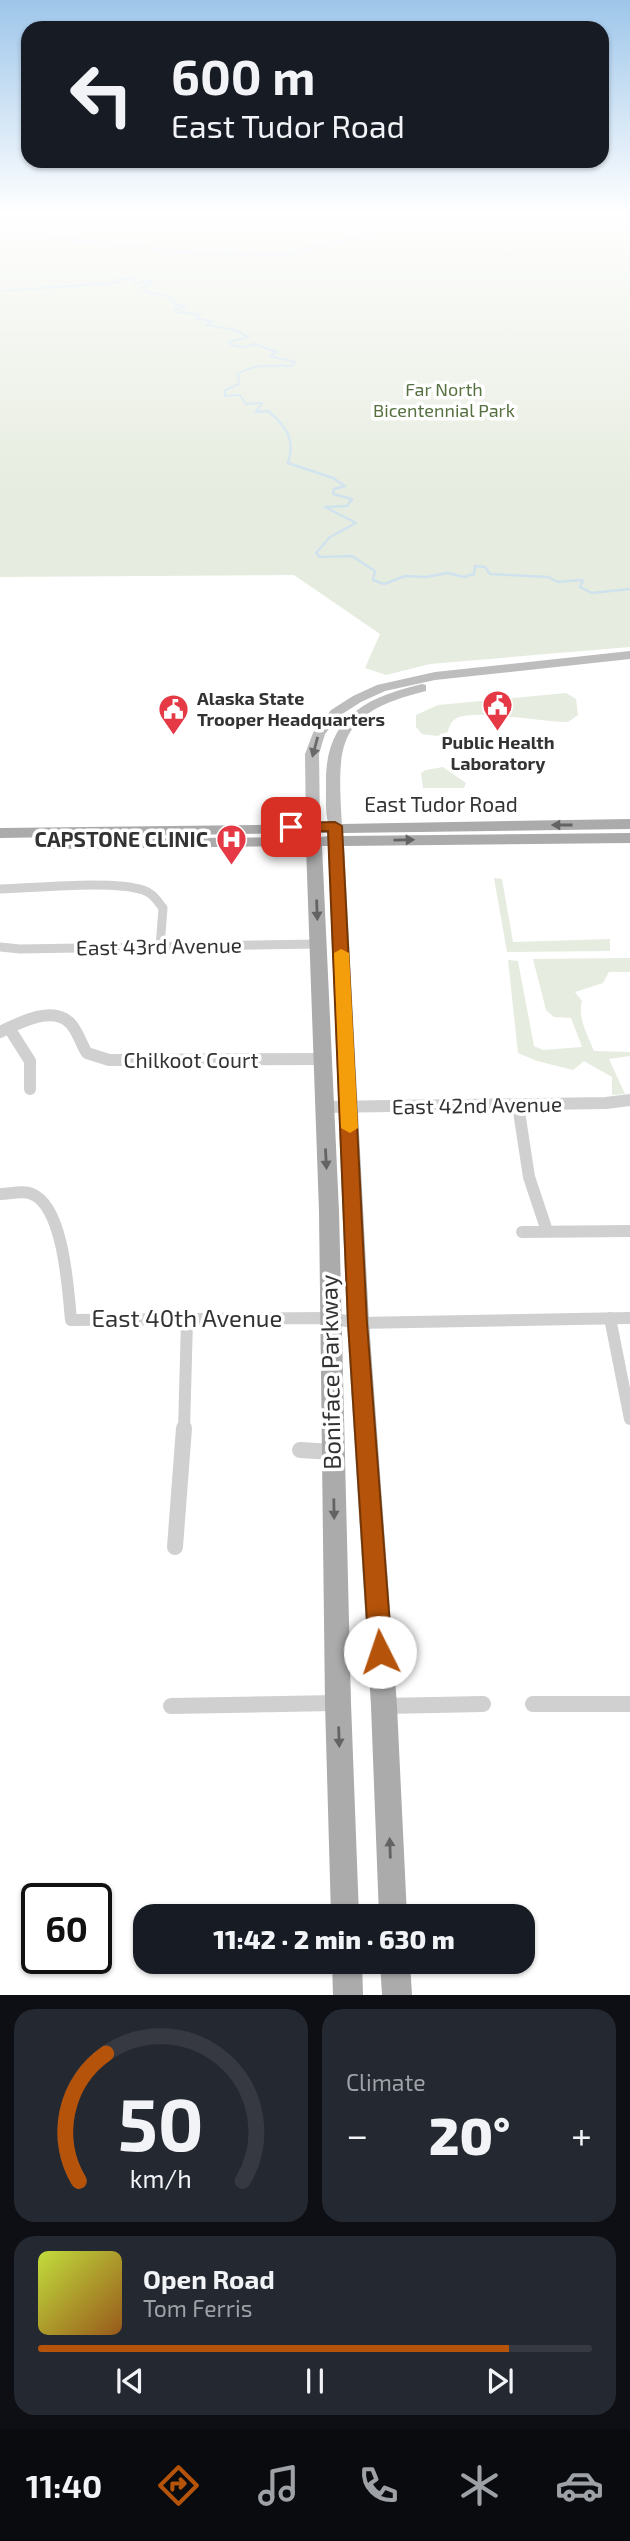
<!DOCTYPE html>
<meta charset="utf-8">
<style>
:root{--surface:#171b24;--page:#242831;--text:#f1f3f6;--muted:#9ea1a6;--line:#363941;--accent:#b45309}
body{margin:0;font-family:"Exo 2",sans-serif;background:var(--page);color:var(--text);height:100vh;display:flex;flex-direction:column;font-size:26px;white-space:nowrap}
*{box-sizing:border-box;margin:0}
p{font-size:23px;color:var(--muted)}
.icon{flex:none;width:38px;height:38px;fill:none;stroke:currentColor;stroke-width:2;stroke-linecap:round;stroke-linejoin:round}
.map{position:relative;height:1995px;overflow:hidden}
.details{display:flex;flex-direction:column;gap:14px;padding:14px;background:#0d0f14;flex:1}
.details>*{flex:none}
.banner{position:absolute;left:21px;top:21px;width:588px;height:147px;border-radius:21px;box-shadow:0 2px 5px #0004;background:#171b24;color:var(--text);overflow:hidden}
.speed{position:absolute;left:21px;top:1883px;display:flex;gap:14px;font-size:35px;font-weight:700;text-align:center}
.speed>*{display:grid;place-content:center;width:91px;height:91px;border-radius:50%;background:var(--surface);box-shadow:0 2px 5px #0004;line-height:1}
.speed .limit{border:4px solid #111;border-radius:10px;background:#fff;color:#111}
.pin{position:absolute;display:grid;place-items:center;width:60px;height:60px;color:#fff;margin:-30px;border-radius:14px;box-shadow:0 4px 10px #0006}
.me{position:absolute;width:77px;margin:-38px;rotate:356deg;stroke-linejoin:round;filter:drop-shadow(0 0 5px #0008)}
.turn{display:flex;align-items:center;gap:24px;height:147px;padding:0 35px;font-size:32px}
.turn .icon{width:91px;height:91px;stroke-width:2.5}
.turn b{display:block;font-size:49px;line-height:60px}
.big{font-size:52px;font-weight:800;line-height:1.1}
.details .tile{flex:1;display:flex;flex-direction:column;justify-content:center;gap:10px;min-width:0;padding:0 24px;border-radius:21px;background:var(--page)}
.details .dial{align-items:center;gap:0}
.dial svg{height:182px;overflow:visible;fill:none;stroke:var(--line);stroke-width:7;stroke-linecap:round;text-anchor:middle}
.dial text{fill:var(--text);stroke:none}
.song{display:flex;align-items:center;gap:21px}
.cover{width:84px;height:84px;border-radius:10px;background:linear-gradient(135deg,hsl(70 70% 55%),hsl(30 70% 35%))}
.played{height:7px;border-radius:4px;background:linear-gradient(90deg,var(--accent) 85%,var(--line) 85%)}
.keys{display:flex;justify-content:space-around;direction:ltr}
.heat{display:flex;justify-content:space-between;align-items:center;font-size:38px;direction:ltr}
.details .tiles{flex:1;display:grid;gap:14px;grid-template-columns:1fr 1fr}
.tile:last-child{grid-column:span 2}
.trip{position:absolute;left:133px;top:1904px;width:402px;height:70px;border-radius:21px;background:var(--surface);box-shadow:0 2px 5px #0004;font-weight:800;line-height:70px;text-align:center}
.menu{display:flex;height:112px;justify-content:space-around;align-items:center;background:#090b0e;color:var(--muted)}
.menu .icon{width:49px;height:49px}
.menu .current{color:var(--accent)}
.menu b{font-size:32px;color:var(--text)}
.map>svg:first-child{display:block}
.green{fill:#e6ecdf}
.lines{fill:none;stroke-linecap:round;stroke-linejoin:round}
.stream-far1{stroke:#cfe2ee;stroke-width:2}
.stream{stroke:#cfe2ee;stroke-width:2.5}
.street-far2{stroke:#d0d0d0;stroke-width:9}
.street-far1{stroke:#d0d0d0;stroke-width:12}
.street{stroke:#d0d0d0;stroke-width:16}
.secondary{fill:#bdbdbd;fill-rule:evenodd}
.primary{fill:#ababab;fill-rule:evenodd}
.oneway{fill:#6a6a6a}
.oneway2{fill:#636363}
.route{fill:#b45309;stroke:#753606;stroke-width:2}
.slow{fill:#f59e0b}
.labels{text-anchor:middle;stroke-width:7;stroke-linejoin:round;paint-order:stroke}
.far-park-label{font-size:18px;fill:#56703f;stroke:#fff}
.far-poi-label{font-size:18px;font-weight:bold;fill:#333;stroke:#fff;text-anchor:start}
.street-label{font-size:21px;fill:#333;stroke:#fff}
.poi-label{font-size:21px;font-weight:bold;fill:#333;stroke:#fff;text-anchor:end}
.near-street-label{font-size:24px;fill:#333;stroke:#fff}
</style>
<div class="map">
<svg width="630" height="1995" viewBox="0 0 630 1995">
<rect width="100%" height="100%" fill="#fff"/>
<path class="green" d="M0,215H630V647L430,664L386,675L365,668L380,634L294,575L0,577Z
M566,693L576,699L578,715L568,722C545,722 475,709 457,718C451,721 449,726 448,732L438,736L422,734L416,727V715L438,705Z
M443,767L466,783L464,788H423L421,773L426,770Z
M494,878L502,879L513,942L610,939V951L507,952Z
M630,958V972H609L603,983L575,992L582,1001C577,1017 588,1036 594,1051L630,1052V1056L609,1059L625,1094L612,1095V1077L584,1061L573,1070L537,1061L518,1053L508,960L518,961L534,1046L543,1050L582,1047L571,1018L554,1017L546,1010L533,959Z"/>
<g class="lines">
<path class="stream-far1" d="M526,216L591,232L630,231
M0,232L182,252L283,255L372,234L412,218L459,222L485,228L526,216
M0,291L112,283L119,282L118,279H133L134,283L151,281L152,283L142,287L146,291L173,298L175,305L186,306L174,310L175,312L200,314L196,319L213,321L206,325L235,330L248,337L229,342L231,345L245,347L254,344L277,352L270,356L295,362L292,366C273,366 255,363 238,374L239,384L225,390V396L240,395L246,404L262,403L257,411"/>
<path class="stream" d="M258,409L256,412L268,411C286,426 296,439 288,463L333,478L345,486L334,489L333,494L352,499L347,506L325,507L356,523L330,537L316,553L320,557L352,556L375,571L373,580L384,584L405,576L426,577L447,573L464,577L474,574L475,566L485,567L490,574L548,577L558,582L580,580L583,581L580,587L592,593L630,589"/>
<path class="street-far2" d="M0,889C36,888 112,880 143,890C153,893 157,901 163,908L160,947
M0,947L20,949L319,944"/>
<path class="street-far1" d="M9,1028L30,1061V1089
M0,1032C19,1023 52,1005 70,1023C78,1031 81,1044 87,1053L109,1060L322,1059
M518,1105L529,1177L547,1231
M324,1107L606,1103L630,1100
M0,1194C10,1194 23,1190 32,1194C64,1207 68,1290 71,1320L330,1318L358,1323L630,1318
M522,1232L630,1231
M610,1318L630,1419
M184,1430L187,1320"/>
<path class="street" d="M300,1450L333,1452
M175,1547L184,1428
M533,1704H630
M171,1706L336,1703
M385,1706L483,1704"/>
<path class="secondary" d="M630,651V659L435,680L385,691L361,702L339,716L325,734L319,754L320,827L313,831L306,827L305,754L313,733L331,710L353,696L377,685L435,672Z
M422,684L426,685V691C336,713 337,743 342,826L340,829H330C325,817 326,799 326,786C324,719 363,698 422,684Z"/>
<path class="primary" d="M630,819V829L343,833V836L630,833V843L344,846L369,1323L397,1706L407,1916H379L371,1706L347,1323L328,846H322L339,1211L351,1703L359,1916H331L325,1703L319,1211L306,846L49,849L41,844L49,839L306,837V833L0,838V828L329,824L335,821L341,824ZM321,833H328V836L321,837Z
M332,1962H362L363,1995H333Z
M380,1962H410L412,1995H382Z"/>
</g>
<defs><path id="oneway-solid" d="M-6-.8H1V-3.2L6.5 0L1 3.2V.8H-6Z" transform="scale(1.75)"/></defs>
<use class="oneway" href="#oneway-solid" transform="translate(315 747) rotate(105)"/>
<g class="oneway2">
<use href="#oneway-solid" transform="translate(562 825) rotate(180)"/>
<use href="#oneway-solid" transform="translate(404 840) rotate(-1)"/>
<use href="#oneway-solid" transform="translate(317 910) rotate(88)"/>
<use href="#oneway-solid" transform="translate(326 1159) rotate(87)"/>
<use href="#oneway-solid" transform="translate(334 1509) rotate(89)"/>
<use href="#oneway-solid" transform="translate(339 1737) rotate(88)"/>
<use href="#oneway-solid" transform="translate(390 1848) rotate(-92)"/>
</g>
<linearGradient id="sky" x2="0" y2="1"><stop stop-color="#9ec6ea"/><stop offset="0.43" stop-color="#fff"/><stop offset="1" stop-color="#fff" stop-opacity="0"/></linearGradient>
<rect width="630" height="495" fill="url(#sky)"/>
<path class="route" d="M335,822L342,826L367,1323L392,1652L389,1660L380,1663L372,1660L369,1652L348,1323L328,831L291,832L284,827L291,823Z"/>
<path class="slow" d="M341,949L349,953L358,1128L350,1133L341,1128L334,953Z"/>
<defs>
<symbol id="civic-pin" viewBox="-11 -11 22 30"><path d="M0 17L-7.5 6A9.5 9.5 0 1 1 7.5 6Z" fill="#e63946" stroke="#fff"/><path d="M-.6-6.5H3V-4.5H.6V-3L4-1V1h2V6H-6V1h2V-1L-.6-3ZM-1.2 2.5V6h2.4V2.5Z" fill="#fff"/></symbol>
<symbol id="hospital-pin" viewBox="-11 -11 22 30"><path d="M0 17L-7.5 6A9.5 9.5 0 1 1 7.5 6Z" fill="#e63946" stroke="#fff"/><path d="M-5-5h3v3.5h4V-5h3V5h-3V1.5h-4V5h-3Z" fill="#fff"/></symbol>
</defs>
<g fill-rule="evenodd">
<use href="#civic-pin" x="480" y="688" width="35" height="47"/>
<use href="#civic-pin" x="156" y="692" width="35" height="47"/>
<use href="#hospital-pin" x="214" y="822" width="35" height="47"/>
</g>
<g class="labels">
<g class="far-park-label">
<text x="444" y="396">Far North<tspan x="444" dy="21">Bicentennial Park</tspan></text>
</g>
<g class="far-poi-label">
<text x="197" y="705">Alaska State<tspan x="197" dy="21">Trooper Headquarters</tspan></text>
<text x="498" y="749" text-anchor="middle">Public Health<tspan x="498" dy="21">Laboratory</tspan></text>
</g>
<g class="street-label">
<text x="441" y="812">East Tudor Road</text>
<text transform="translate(159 947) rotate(-1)" y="7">East 43rd Avenue</text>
<text x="191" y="1068">Chilkoot Court</text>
<text transform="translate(477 1106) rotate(-1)" y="7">East 42nd Avenue</text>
</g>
<g class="poi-label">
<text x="208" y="847">CAPSTONE CLINIC</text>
</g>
<g class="near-street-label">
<text x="187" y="1327">East 40th Avenue</text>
<text transform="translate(331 1372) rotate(-91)" y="8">Boniface Parkway</text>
</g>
</g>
</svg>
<div class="speed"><div class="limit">60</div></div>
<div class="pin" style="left:291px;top:827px;background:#d93025"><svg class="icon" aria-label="arrive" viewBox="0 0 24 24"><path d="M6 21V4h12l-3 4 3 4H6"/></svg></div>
<svg class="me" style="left:380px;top:1652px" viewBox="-20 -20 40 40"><circle r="19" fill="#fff"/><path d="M0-13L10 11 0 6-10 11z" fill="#b45309"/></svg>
<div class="trip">11:42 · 2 min · 630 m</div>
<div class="banner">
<div class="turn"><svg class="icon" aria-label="left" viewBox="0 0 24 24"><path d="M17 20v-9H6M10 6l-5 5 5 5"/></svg><div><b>600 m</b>East Tudor Road</div></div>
</div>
</div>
<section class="details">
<div class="tiles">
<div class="tile dial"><svg viewBox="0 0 100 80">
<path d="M14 69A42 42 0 1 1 86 69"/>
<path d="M14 69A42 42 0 0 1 26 13" stroke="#b45309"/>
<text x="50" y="56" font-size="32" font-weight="700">50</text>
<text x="50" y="72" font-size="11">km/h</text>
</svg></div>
<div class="tile"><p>Climate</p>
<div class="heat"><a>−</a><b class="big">20°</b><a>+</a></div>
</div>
<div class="tile">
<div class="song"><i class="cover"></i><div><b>Open Road</b><p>Tom Ferris</p></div></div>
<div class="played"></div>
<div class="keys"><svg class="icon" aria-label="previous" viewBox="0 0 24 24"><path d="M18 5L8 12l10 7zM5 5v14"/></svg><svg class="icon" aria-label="pause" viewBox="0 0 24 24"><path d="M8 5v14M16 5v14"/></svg><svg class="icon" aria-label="next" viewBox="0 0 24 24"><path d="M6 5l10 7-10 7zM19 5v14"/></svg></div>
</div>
</div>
</section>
<nav class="menu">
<b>11:40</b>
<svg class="icon current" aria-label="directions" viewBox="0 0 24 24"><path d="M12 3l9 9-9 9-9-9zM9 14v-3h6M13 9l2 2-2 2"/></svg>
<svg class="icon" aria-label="music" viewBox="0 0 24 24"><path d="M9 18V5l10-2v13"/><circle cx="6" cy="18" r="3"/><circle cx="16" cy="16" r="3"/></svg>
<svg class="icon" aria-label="phone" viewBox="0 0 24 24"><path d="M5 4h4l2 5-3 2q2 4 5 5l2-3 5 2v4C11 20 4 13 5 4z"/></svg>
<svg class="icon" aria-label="climate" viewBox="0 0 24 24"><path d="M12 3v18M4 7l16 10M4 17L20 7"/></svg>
<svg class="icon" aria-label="car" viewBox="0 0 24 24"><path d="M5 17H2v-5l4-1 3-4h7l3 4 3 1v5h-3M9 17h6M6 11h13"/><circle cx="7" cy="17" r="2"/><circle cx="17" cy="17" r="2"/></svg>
</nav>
